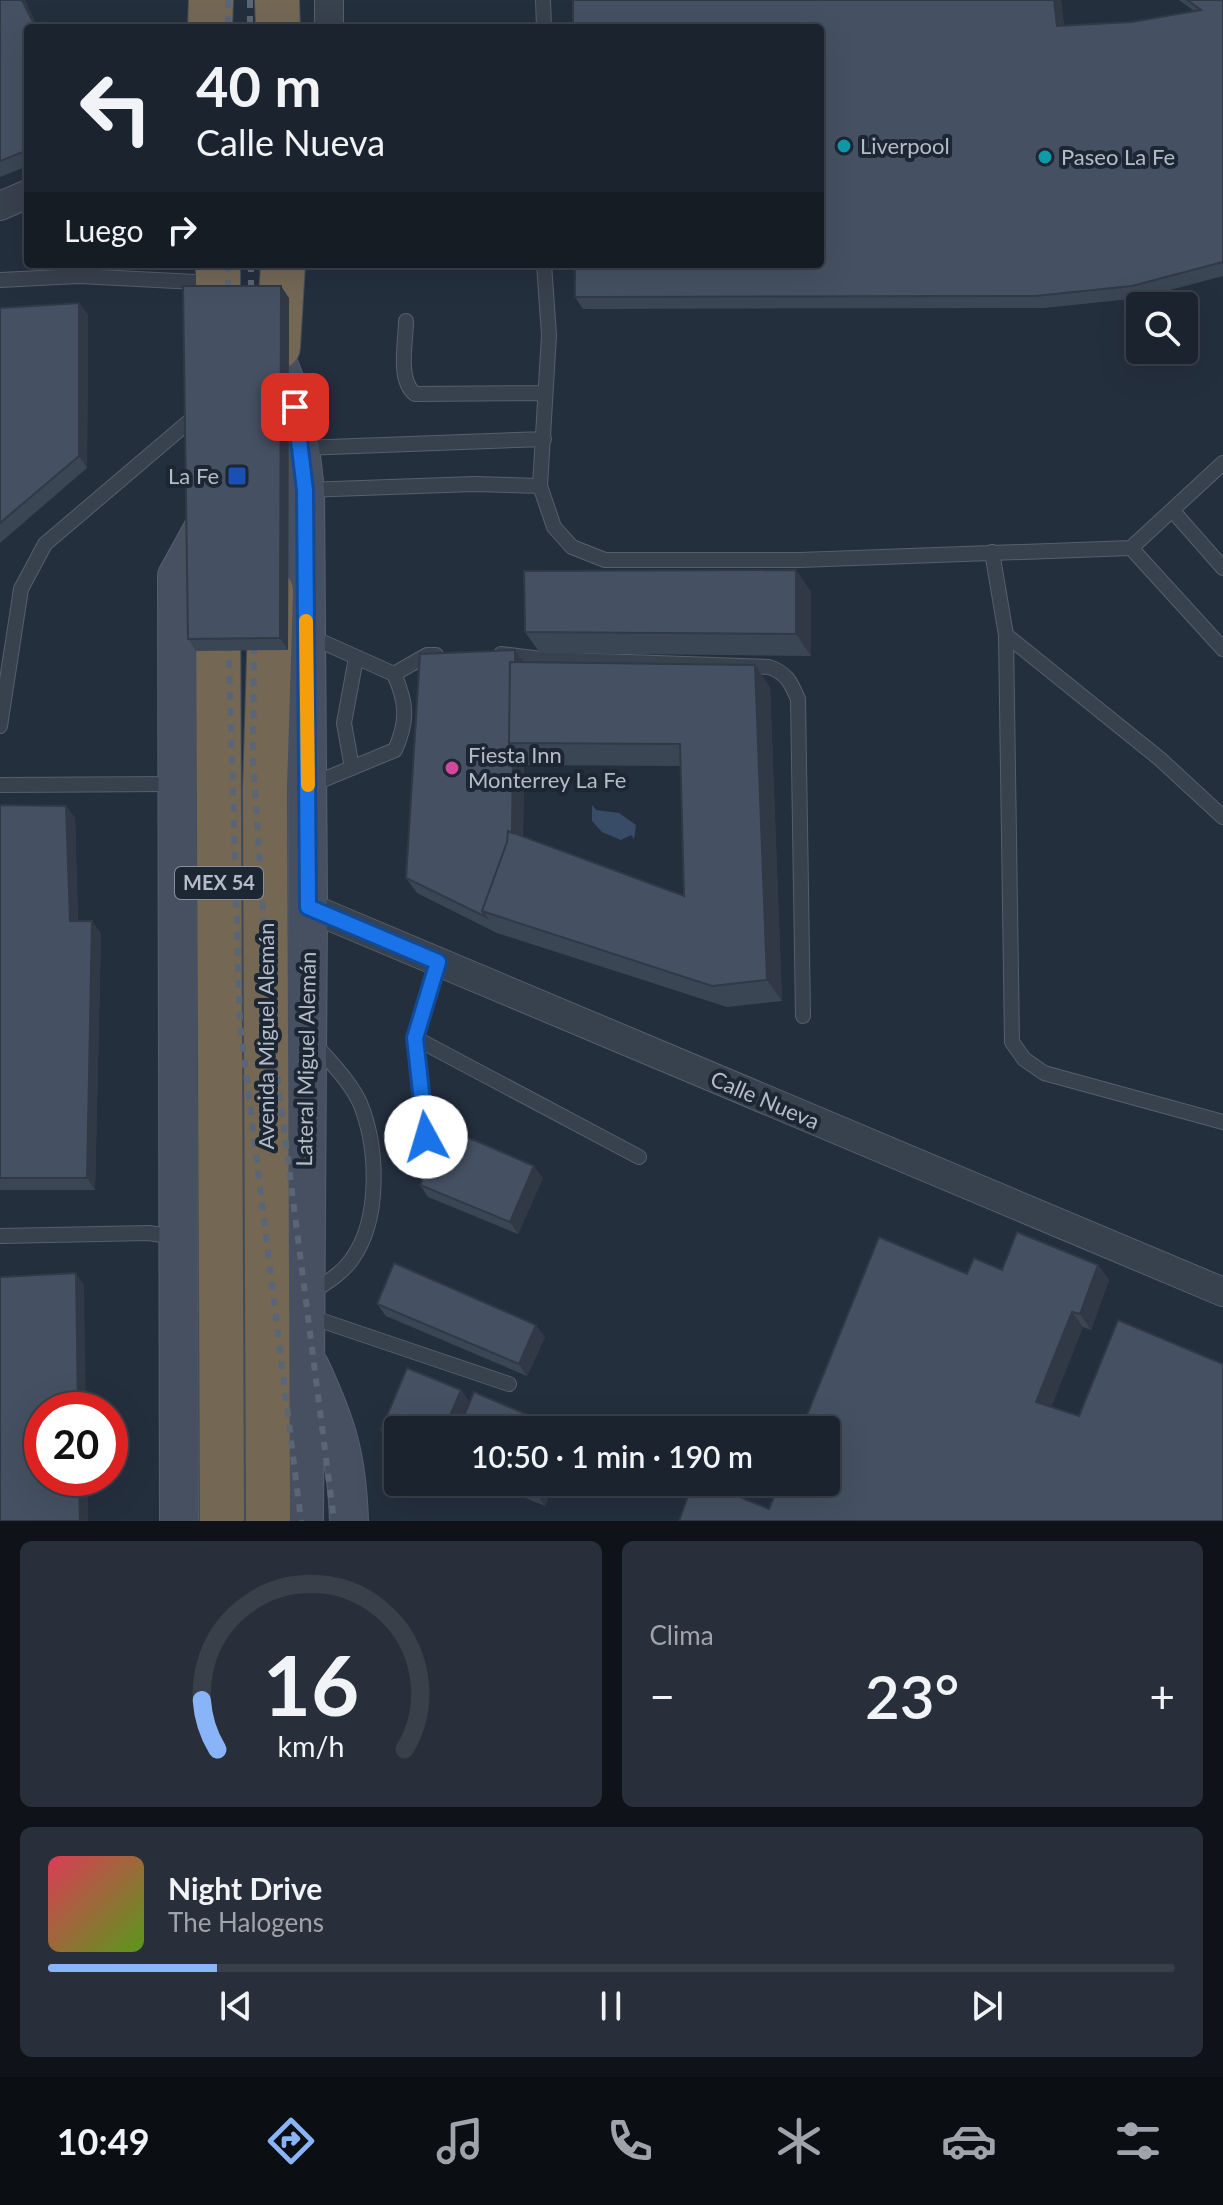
<!DOCTYPE html>
<html lang="es">
<meta charset="utf-8">
<style>
:root{--surface:#1b232e;--page:#282f3a;--text:#f1f3f6;--muted:#a0a4aa;--line:#39404a;--accent:#8ab4f8}
body{margin:0;font-family:Lato,sans-serif;background:var(--page);color:var(--text);height:100vh;display:flex;flex-direction:column;font-size:30px;white-space:nowrap}
*{box-sizing:border-box;margin:0}
p{font-size:26px;color:var(--muted)}
.icon{flex:none;width:44px;height:44px;fill:none;stroke:currentColor;stroke-width:2;stroke-linecap:round;stroke-linejoin:round}
.map{position:relative;height:1521px;overflow:hidden}
.details{display:flex;flex-direction:column;gap:20px;padding:20px;background:#0f1319;flex:1}
.details>*{flex:none}
.top-card{position:absolute;left:24px;top:24px;width:800px;height:244px;border-radius:8px;box-shadow:0 8px 32px #0002,0 0 0 2px var(--line);background:#1b232e;color:var(--text);overflow:hidden}
.controls{position:absolute;left:1126px;top:292px;display:grid;gap:16px}
.controls a{display:grid;place-items:center;width:72px;height:72px;border-radius:8px;background:var(--surface);box-shadow:0 8px 32px #0002,0 0 0 2px var(--line);font-size:40px}
.speed{position:absolute;left:24px;top:1392px;display:flex;gap:16px;font-size:40px;font-weight:700;text-align:center}
.speed>*{display:grid;place-content:center;width:104px;height:104px;border-radius:50%;background:var(--surface);box-shadow:0 8px 32px #0002,0 0 0 2px var(--line);line-height:1}
.speed .limit{border:12px solid #d22;background:#fff;color:#111}
.pin{position:absolute;display:grid;place-items:center;width:68px;height:68px;color:#fff;margin:-34px;border-radius:16px;box-shadow:0 4px 12px #0006}
.me{position:absolute;width:88px;margin:-44px;rotate:354deg;stroke-linejoin:round;filter:drop-shadow(0 0 6px #0008)}
.turn{display:flex;align-items:center;gap:28px;height:168px;padding:0 40px;font-size:36px}
.turn .icon{width:104px;height:104px;stroke-width:2.5}
.turn b{display:block;font-size:56px;line-height:68px}
.then{display:flex;align-items:center;height:76px;padding:0 40px;background:#0003;gap:16px;font-size:30px}
.big{font-size:60px;font-weight:600;line-height:1.1}
.details .tile{flex:1;display:flex;flex-direction:column;justify-content:center;gap:12px;min-width:0;padding:0 28px;border-radius:12px;background:var(--page)}
.details .dial{align-items:center;gap:0}
.dial svg{height:208px;overflow:visible;fill:none;stroke:var(--line);stroke-width:7;stroke-linecap:round;text-anchor:middle}
.dial text{fill:var(--text);stroke:none}
.song{display:flex;align-items:center;gap:24px}
.cover{width:96px;height:96px;border-radius:12px;background:linear-gradient(135deg,hsl(350 70% 55%),hsl(90 70% 35%))}
.played{height:8px;border-radius:4px;background:linear-gradient(90deg,var(--accent) 15%,var(--line) 15%)}
.keys{display:flex;justify-content:space-around;direction:ltr}
.heat{display:flex;justify-content:space-between;align-items:center;font-size:44px;direction:ltr}
.details .tiles{flex:1;display:grid;gap:20px;grid-template-columns:1fr 1fr}
.tile:last-child{grid-column:span 2}
.trip{position:absolute;left:384px;top:1416px;width:456px;height:80px;border-radius:8px;background:var(--surface);box-shadow:0 8px 32px #0002,0 0 0 2px var(--line);font-weight:600;line-height:80px;text-align:center}
.tab-bar{display:flex;height:128px;justify-content:space-around;align-items:center;background:#0b0e12;color:var(--muted)}
.tab-bar .icon{width:56px;height:56px}
.tab-bar .current{color:var(--accent)}
.tab-bar b{font-size:36px;color:var(--text)}
.map>svg:first-child{display:block}
.water{fill:#394c67}
.lines{fill:none;stroke-linecap:round;stroke-linejoin:round}
.lane-casing{stroke:#565f6c;stroke-width:16}
.street-casing{stroke:#565f6c;stroke-width:30}
.secondary-casing{stroke:#565f6c;stroke-width:40}
.highway-casing{stroke:#434c59;stroke-width:46}
.lane{stroke:#38414e;stroke-width:14}
.street{stroke:#38414e;stroke-width:28}
.secondary{stroke:#465061;stroke-width:38}
.highway{stroke:#746855;stroke-width:44}
.rail{stroke:#5a6575;stroke-width:6;stroke-dasharray:8 8;stroke-linecap:butt}
.wall{fill:#3b4654;fill-rule:evenodd}
.shaded-wall{fill:#303945}
.building{fill:#455162;stroke:#303945;stroke-width:2}
.route-casing{stroke:#114b97;stroke-width:20}
.route{stroke:#1a73e8;stroke-width:14}
.slow{stroke:#f59e0b;stroke-width:14}
.culture-dot{fill:#0f9aa8;stroke:#1d2633;stroke-width:3}
.transit-dot{fill:#1a4fb4;stroke:#1d2633;stroke-width:3}
.hotel-dot{fill:#d1479c;stroke:#1d2633;stroke-width:3}
.labels{text-anchor:middle;stroke-width:8;stroke-linejoin:round;paint-order:stroke}
.shield{fill:#1d2633;stroke:#878f9c;stroke-width:2}
.shield-label{font-size:20px;font-weight:bold;fill:#b4bcc9}
.poi-label{font-size:22px;fill:#b4bcc9;stroke:#1d2633;text-anchor:start}
.street-label{font-size:22px;fill:#b4bcc9;stroke:#1d2633}
</style>
<div class="map">
<svg width="1223" height="1521" viewBox="0 0 1223 1521">
<rect width="100%" height="100%" fill="#242f3e"/>
<path class="water" d="M592,805L596,810L619,813L636,825L634,839L631,835L621,840L602,832L592,821Z"/>
<g class="lines">
<defs>
<path id="lane" d="M543,0L544,28
M544,264L549,335L540,486L554,527L572,547L605,560H800L1131,548L1223,463
M0,280L79,276L215,283
M406,321C406,342 397,380 415,394L544,393
M302,448L544,439
M305,490L474,484L540,486
M1172,510L1223,568
M1131,548L1223,649
M992,552L1006,635L1012,1042L1024,1059L1044,1073L1223,1122
M1006,635L1160,759L1223,817
M501,654L542,659L769,667C787,673 791,683 798,699L803,1016
M394,674L427,655H436
M0,726L21,589L45,544L199,413
M352,768L344,723L356,658
M0,785L175,784
M308,786L395,750C408,721 407,703 394,674L309,636
M415,1038L639,1157
M426,1137L415,1038L438,962
M0,1236L149,1233L175,1237
M309,1294C324,1284 342,1274 352,1259C381,1219 378,1147 360,1103C350,1081 330,1062 315,1044
M308,1316L509,1384"/>
<path id="street" d="M329,0V28
M0,206L28,194
M308,907L1223,1292"/>
<path id="secondary" d="M277,361L295,407L305,490L308,907L304,1521
M310,1367C337,1425 347,1457 349,1521
M179,1521L177,576L213,511"/>
<path id="highway" d="M277,0L278,28
M210,28L211,0
M218,264V347
M278,347L283,264
M218,591L222,1521
M268,1521L265,789L271,591"/>
</defs>
<use href="#lane" class="lane-casing"/>
<use href="#street" class="street-casing"/>
<use href="#secondary" class="secondary-casing"/>
<use href="#highway" class="highway-casing"/>
<use href="#lane" class="lane"/>
<use href="#street" class="street"/>
<use href="#secondary" class="secondary"/>
<use href="#highway" class="highway"/>
<path class="rail" d="M228,0V28
M250,0V28
M228,264V308
M251,264V306
M228,628L240,1024L301,1521
M254,630L253,759L270,1019L334,1521"/>
</g>
<path class="wall" d="M0,0H25L38,28H28V166L0,177Z
M573,0H1061L1064,26L1132,22L1194,11L1179,0H1223V276L1140,298L1044,308L583,309L575,297Z
M289,298L288,650L196,651L188,639Z
M79,303L88,315L87,468L0,543V308Z
M796,570L811,592V656L540,653L525,632Z
M515,650L524,662L770,687L782,1001L727,1007L497,933L417,893L406,878ZM524,765L681,766L684,896L523,837Z
M0,805L66,806L75,818L78,921L101,933L95,1190H0Z
M543,1178L518,1234L428,1197L420,1185Z
M1098,1265L1109,1280L1091,1330L1083,1327L1051,1407L1079,1416L1223,1521L769,1509L967,1274L1002,1270Z
M377,1304L545,1337L527,1376L386,1316Z
M461,1390L469,1402L398,1430V1445L390,1442L381,1430Z
M487,1482H555L545,1506Z"/>
<path class="shaded-wall" d="M22,0H25L38,28H36Z
M1054,0H1061L1065,38L1057,26Z
M281,286L289,298L288,650L280,638Z
M79,303L88,315L87,468L79,456Z
M796,570L811,592V656L796,634Z
M515,650L526,665L513,743Z
M755,665L770,687L782,1001L767,980Z
M513,750L524,765L522,863L511,848Z
M66,806L75,818L78,933L70,921Z
M92,921L101,933L95,1190L87,1178Z
M534,1166L543,1178L518,1234L510,1222Z
M1098,1265L1109,1280L1091,1330L1080,1314Z
M76,1273L84,1285L86,1410H78Z
M1072,1312L1083,1327L1047,1418L1036,1402Z
M536,1325L545,1337L527,1376L519,1364Z
M461,1390L469,1402L458,1430H444Z
M79,1478H88V1521H80Z
M542,1482H555L545,1506L536,1494Z"/>
<path class="building" d="M0,0H22L36,28H28V150L0,161Z
M573,0H1054L1057,26L1132,22L1201,10L1187,0H1223V262L1132,286L1035,296L575,297V264H820V28H573Z
M183,286H281L280,638L188,639Z
M79,303V456L0,523V308Z
M796,570V634L525,632L524,571Z
M515,650V662H510L509,743L513,750L512,833L508,831L507,842L482,911L486,917L406,878L420,654Z
M510,662L755,665L767,980L712,986L482,911L507,842L508,831L684,896L680,744L509,743Z
M0,805L66,806L70,921H92L87,1178H0Z
M444,1127L534,1166L510,1222L420,1185Z
M1017,1232L1098,1265L1080,1314L1072,1312L1036,1402L1079,1416L1118,1320L1223,1364V1521H679L693,1482H703L769,1509L780,1482H826V1430H801L879,1237L967,1274L974,1258L1002,1270Z
M394,1263L536,1325L519,1364L377,1304Z
M76,1273L78,1410H42V1478H79L80,1521H0V1277Z
M407,1368L461,1390L444,1430H398V1437L381,1430Z
M474,1392L563,1430H458Z
M507,1482H542L536,1494Z"/>
<g class="lines">
<defs>
<path id="route" d="M295,407L305,490L308,907L438,962L415,1038L426,1137"/>
</defs>
<use href="#route" class="route-casing"/>
<use href="#route" class="route"/>
<path class="slow" d="M306,621L308,785"/>
</g>
<g class="culture-dot">
<circle cx="844" cy="146" r="8"/>
<circle cx="1045" cy="157" r="8"/>
</g>
<rect class="transit-dot" x="227" y="466" width="20" height="20" rx="4"/>
<circle class="hotel-dot" cx="452" cy="768" r="8"/>
<g class="labels">
<rect class="shield" x="175" y="867" width="88" height="32" rx="6"/>
<g class="shield-label">
<text x="219" y="890">MEX 54</text>
</g>
<g class="poi-label">
<text x="860" y="154">Liverpool</text>
<text x="1061" y="165">Paseo La Fe</text>
<text x="219" y="484" text-anchor="end">La Fe</text>
<text x="468" y="763">Fiesta Inn<tspan x="468" dy="25">Monterrey La Fe</tspan></text>
</g>
<g class="street-label">
<text transform="translate(266 1036) rotate(-90)" y="8">Avenida Miguel Alemán</text>
<text transform="translate(306 1059) rotate(-89)" y="8">Lateral Miguel Alemán</text>
<text transform="translate(765 1100) rotate(23)" y="8">Calle Nueva</text>
</g>
</g>
</svg>
<div class="controls">
<a><svg class="icon" aria-label="search" viewBox="0 0 24 24"><circle cx="10" cy="10" r="6"/><path d="M15 15l6 6"/></svg></a>
</div>
<div class="speed"><div class="limit">20</div></div>
<div class="pin" style="left:295px;top:407px;background:#d93025"><svg class="icon" aria-label="arrive" viewBox="0 0 24 24"><path d="M6 21V4h12l-3 4 3 4H6"/></svg></div>
<svg class="me" style="left:426px;top:1137px" viewBox="-20 -20 40 40"><circle r="19" fill="#fff"/><path d="M0-13L10 11 0 6-10 11z" fill="#1a73e8"/></svg>
<div class="trip">10:50 · 1 min · 190 m</div>
<div class="top-card">
<div class="turn"><svg class="icon" aria-label="left" viewBox="0 0 24 24"><path d="M17 20v-9H6M10 6l-5 5 5 5"/></svg><div><b>40 m</b>Calle Nueva</div></div>
<div class="then">Luego<svg class="icon" aria-label="right" viewBox="0 0 24 24"><path d="M7 20v-9h11M14 6l5 5-5 5"/></svg></div>
</div>
</div>
<section class="details">
<div class="tiles">
<div class="tile dial"><svg viewBox="0 0 100 80">
<path d="M14 69A42 42 0 1 1 86 69"/>
<path d="M14 69A42 42 0 0 1 8 50" stroke="#8ab4f8"/>
<text x="50" y="56" font-size="32" font-weight="700">16</text>
<text x="50" y="72" font-size="11">km/h</text>
</svg></div>
<div class="tile"><p>Clima</p>
<div class="heat"><a>−</a><b class="big">23°</b><a>+</a></div>
</div>
<div class="tile">
<div class="song"><i class="cover"></i><div><b>Night Drive</b><p>The Halogens</p></div></div>
<div class="played"></div>
<div class="keys"><svg class="icon" aria-label="previous" viewBox="0 0 24 24"><path d="M18 5L8 12l10 7zM5 5v14"/></svg><svg class="icon" aria-label="pause" viewBox="0 0 24 24"><path d="M8 5v14M16 5v14"/></svg><svg class="icon" aria-label="next" viewBox="0 0 24 24"><path d="M6 5l10 7-10 7zM19 5v14"/></svg></div>
</div>
</div>
</section>
<nav class="tab-bar">
<b>10:49</b>
<svg class="icon current" aria-label="directions" viewBox="0 0 24 24"><path d="M12 3l9 9-9 9-9-9zM9 14v-3h6M13 9l2 2-2 2"/></svg>
<svg class="icon" aria-label="music" viewBox="0 0 24 24"><path d="M9 18V5l10-2v13"/><circle cx="6" cy="18" r="3"/><circle cx="16" cy="16" r="3"/></svg>
<svg class="icon" aria-label="phone" viewBox="0 0 24 24"><path d="M5 4h4l2 5-3 2q2 4 5 5l2-3 5 2v4C11 20 4 13 5 4z"/></svg>
<svg class="icon" aria-label="climate" viewBox="0 0 24 24"><path d="M12 3v18M4 7l16 10M4 17L20 7"/></svg>
<svg class="icon" aria-label="car" viewBox="0 0 24 24"><path d="M5 17H2v-5l4-1 3-4h7l3 4 3 1v5h-3M9 17h6M6 11h13"/><circle cx="7" cy="17" r="2"/><circle cx="17" cy="17" r="2"/></svg>
<svg class="icon" aria-label="filters" viewBox="0 0 24 24"><path d="M4 7h16M4 17h16"/><circle cx="9" cy="7" r="2"/><circle cx="15" cy="17" r="2"/></svg>
</nav>
